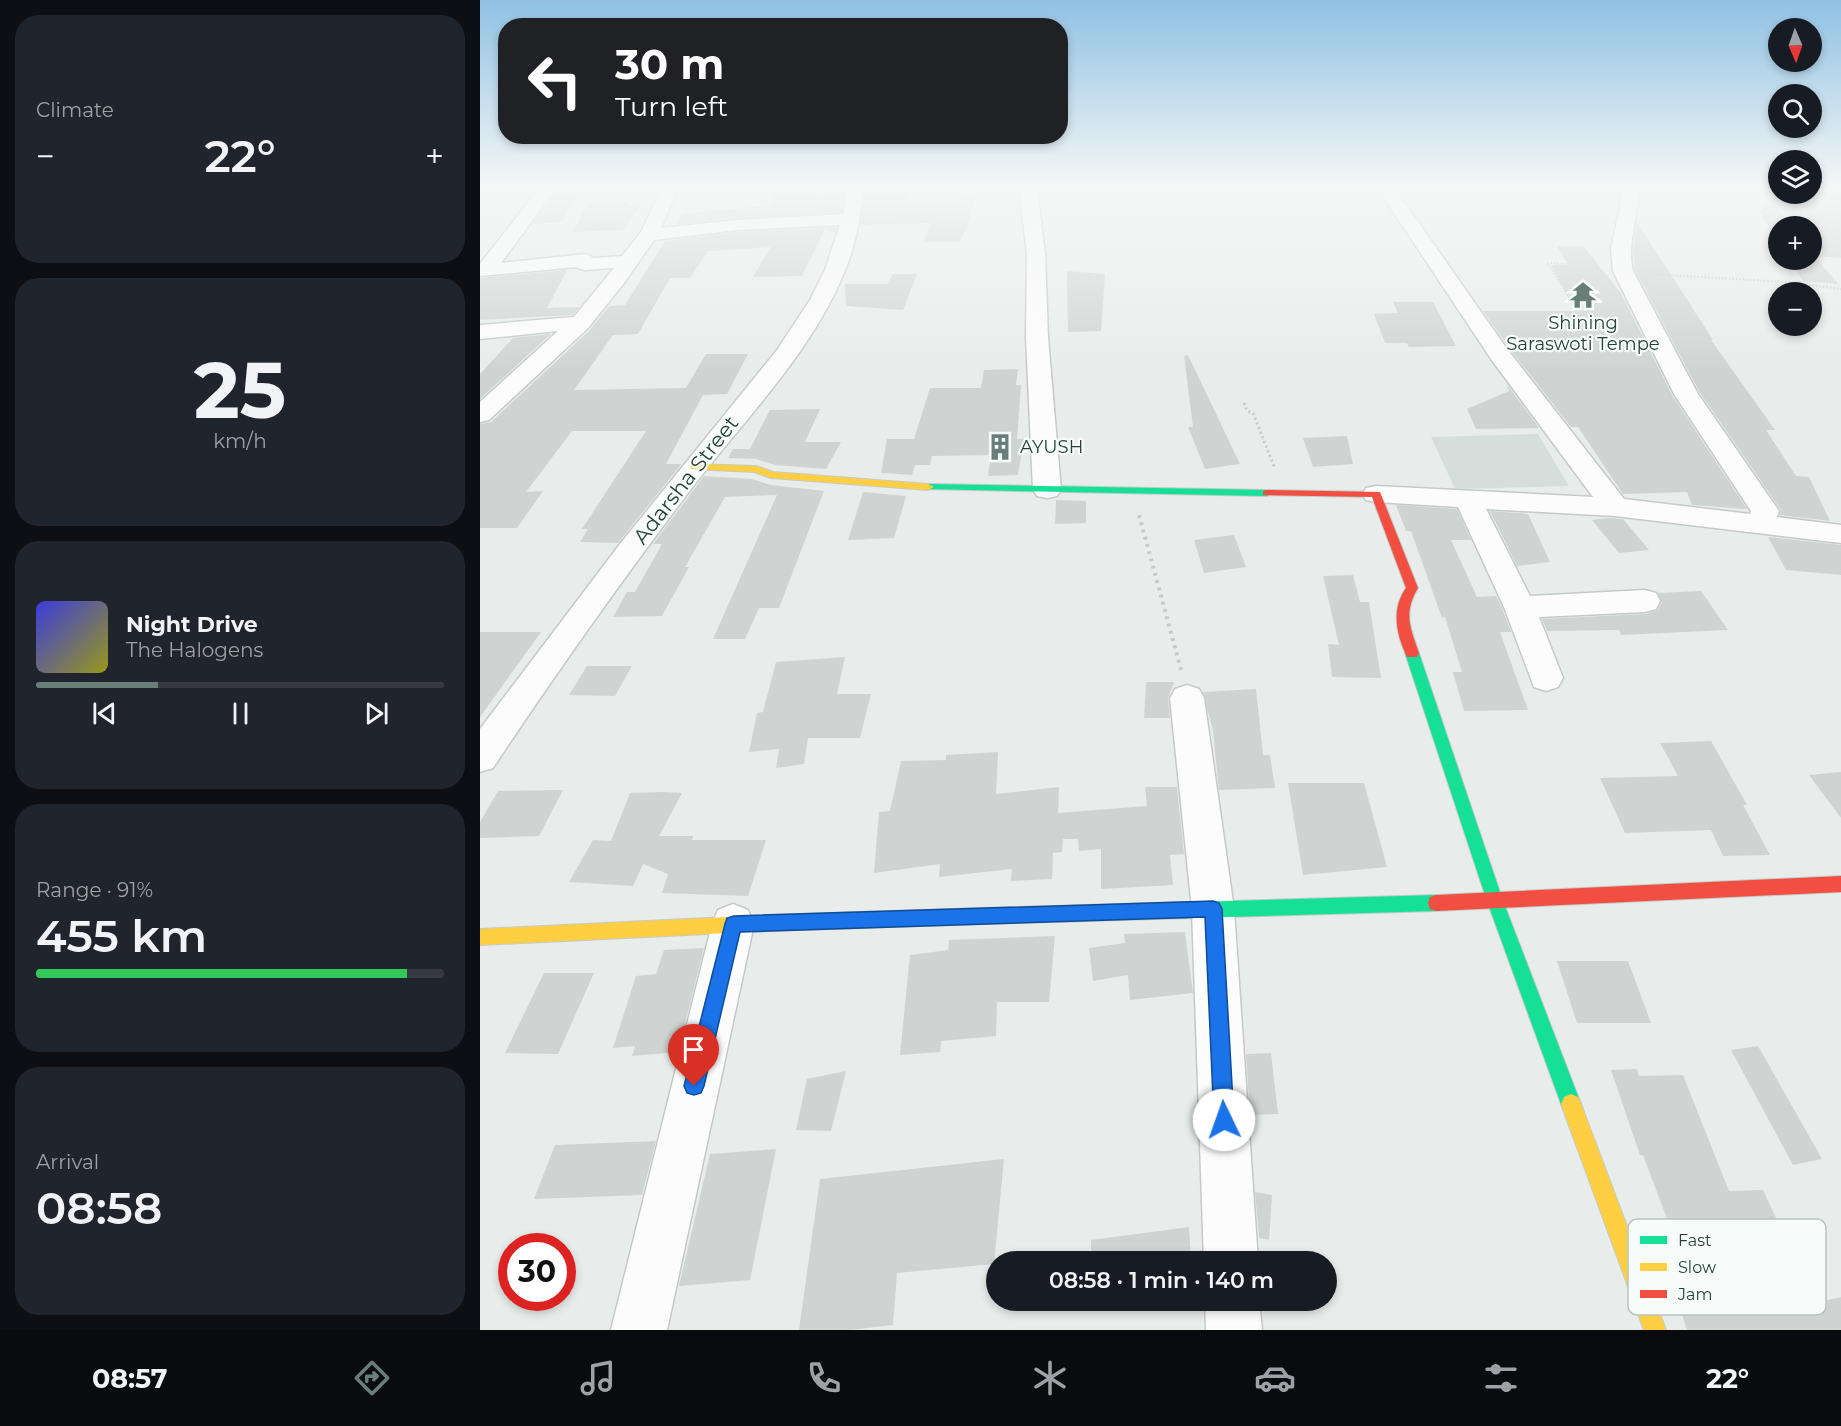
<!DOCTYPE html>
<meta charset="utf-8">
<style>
:root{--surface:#171b24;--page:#20242c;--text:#f1f3f6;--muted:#9ea1a6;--line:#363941;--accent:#697e78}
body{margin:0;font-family:Montserrat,sans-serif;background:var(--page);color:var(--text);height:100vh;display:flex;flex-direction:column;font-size:22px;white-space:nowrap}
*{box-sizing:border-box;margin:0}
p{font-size:20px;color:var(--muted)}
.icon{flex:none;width:33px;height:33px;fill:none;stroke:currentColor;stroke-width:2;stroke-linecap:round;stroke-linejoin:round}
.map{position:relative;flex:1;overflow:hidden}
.details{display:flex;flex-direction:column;gap:15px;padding:15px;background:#0d0f14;width:480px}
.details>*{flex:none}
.hud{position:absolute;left:18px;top:18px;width:570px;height:126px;border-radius:24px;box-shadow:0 3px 9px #0003;background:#202124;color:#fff;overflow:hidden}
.needle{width:39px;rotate:178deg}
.controls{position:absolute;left:1288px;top:18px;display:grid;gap:12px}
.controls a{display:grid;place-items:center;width:54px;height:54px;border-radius:50%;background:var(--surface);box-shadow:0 3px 9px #0003;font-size:30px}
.speed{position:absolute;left:18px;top:1233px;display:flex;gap:12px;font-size:30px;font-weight:700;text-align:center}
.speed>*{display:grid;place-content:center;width:78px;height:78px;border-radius:50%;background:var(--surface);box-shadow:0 3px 9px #0003;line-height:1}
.speed .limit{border:9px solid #d22;background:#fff;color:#111}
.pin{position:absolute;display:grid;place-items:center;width:51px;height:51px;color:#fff;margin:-62px -26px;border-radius:50% 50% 50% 0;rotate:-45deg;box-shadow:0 0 6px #0007}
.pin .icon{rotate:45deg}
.me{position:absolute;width:66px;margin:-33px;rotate:357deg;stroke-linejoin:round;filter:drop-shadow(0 0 4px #0008)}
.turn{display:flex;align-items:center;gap:21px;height:126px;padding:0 18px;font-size:27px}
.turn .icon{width:78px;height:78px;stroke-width:2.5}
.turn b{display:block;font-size:42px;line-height:51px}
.big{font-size:45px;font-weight:600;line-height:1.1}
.details .card{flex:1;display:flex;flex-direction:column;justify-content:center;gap:9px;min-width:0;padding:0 21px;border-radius:24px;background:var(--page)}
.details .dial{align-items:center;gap:0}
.dial b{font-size:78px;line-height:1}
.song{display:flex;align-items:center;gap:18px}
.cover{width:72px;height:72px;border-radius:9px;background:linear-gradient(135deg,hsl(240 70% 55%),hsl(60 70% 35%))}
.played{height:6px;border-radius:3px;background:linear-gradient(90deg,var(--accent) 30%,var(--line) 30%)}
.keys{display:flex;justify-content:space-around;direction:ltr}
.heat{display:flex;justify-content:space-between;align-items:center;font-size:33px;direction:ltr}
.charge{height:9px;border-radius:4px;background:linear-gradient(90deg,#34c759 91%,var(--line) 0)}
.trip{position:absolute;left:506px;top:1251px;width:351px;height:60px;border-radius:30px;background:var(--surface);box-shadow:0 3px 9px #0003;font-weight:600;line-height:60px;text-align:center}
.dock{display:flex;height:96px;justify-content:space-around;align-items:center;background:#090b0e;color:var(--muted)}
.dock .icon{width:42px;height:42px}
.dock .selected{color:var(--accent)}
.dock b{font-size:27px;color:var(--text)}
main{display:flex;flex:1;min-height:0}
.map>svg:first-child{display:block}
.built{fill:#d6dedb}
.building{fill:#cfd4d2}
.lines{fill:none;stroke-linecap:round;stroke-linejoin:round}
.street-casing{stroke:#c5cac8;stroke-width:3}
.fast-casing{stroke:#c3cbc8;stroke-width:2}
.slow-casing{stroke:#c3cbc8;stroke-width:2}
.jam-casing{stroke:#c3cbc8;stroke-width:2}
.path-far2{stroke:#c3ccca;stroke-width:2;stroke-dasharray:1.5 2;stroke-linecap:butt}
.path-far1{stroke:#c3ccca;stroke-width:3;stroke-dasharray:2 3;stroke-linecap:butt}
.path{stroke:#c3ccca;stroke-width:4;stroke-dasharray:3 4.5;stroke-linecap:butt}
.street{fill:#fcfcfc;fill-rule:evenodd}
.fast{fill:#16e098;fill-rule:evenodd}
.slow{fill:#ffcf43;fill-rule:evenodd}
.jam{fill:#f24e42;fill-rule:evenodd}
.route{fill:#1a73e8;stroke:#114b97;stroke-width:1.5}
.labels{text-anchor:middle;stroke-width:4.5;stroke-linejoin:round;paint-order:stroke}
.far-poi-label{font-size:18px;fill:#24423a;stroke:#f7fbf9}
.street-label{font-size:21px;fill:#24423a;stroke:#f7fbf9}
.key{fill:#f7fbf9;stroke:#b8c4c0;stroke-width:1.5}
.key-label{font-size:16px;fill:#24423a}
</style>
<main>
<section class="details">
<div class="card"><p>Climate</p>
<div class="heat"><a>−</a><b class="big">22°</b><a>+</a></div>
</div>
<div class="card dial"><b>25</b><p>km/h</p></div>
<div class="card">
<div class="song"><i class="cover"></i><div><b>Night Drive</b><p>The Halogens</p></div></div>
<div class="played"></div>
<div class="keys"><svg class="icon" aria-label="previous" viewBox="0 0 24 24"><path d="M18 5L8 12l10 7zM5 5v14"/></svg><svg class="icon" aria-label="pause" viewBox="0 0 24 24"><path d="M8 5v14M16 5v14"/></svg><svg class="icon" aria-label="next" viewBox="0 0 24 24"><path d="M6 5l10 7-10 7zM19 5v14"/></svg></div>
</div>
<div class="card"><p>Range · 91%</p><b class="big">455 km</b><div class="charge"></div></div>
<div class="card"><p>Arrival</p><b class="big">08:58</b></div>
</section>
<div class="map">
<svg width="1361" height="1330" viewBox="0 0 1361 1330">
<rect width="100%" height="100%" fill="#e8edeb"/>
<path class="built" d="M1058,434L1089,486L975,489L951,437Z"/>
<path class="building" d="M297,186H336L334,196L364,193L361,212L195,224L202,214L292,205Z
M430,186L426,203L495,198L487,227L479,242H444L451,223L380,225L386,191L392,190V188Z
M1332,186L1361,189V258L1335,256L1358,284L1323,281L1309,260H1332V226H1326L1325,196L1332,197Z
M98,192L82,222L53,224L75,194Z
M149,201L147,206L161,204L143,230L92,232L108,205Z
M1292,202L1312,226H1299V243L1279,211Z
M1157,222L1233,340H1231L1295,430H1286L1316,476L1329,477L1350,521L1300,515L1301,510L1220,393L1155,270L1153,250Z
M357,227L355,233L345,229L322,276L273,277L291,247L228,251L210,278H190L158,334L133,335L94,390L206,388L226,354H268L247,394L223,395L186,464H201L200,466L138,543L100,542L108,529H102L166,431H92L46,492L63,491L37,528H0V424L11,422L110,330L129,306L145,305L185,241L258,232Z
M1077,246H1103L1141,293L1192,395L1267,509L1212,505L1207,492L1143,494L1098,427H1091L1029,348L1003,311H1095L1071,265H1088Z
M87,270L67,308L100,307L93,315L0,320V278Z
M587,271L625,274L621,331L588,332Z
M413,274H437L423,310L366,306L365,284H407Z
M913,302H953L976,346L929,347L927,343H905L894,314L918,313Z
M71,334L0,399V374L33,338Z
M708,355L760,464L725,469L708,427H713L704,356Z
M538,369L536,385H541L537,439H544L538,475L508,476L511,455L452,456L450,465H435L432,475L401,473L407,439H434L450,388H501L504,370Z
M1026,383L1059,428L996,429L987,409L1029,391Z
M340,409L325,442H361L346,469L295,465L276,459L248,458L253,449H270L290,410Z
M867,436L873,464L833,467L823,438Z
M224,476L272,479L291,485L344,491L299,608H279L265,639H233L297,495L245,497L205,567H209L182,616L133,617L147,592H155L182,544H173Z
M383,492L426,496L414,538L368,540Z
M576,500L606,501V523L575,524Z
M916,505L977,509L991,540H971L997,597L1016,596L1022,608L1031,632H1020L1048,710L984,711L973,672H982L965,617L962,618L931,531H926Z
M1010,511L1048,514L1070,562L1037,566Z
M1127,518L1143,519L1169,550L1139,553L1112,520Z
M754,535L766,567L724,573L714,540Z
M1288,537L1361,545V575L1306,570Z
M873,575L880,602H889L901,678L852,677L848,644L859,645L843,576Z
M1221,591L1248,630L1141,635L1139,630L1067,631L1062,619L1166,614L1178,610L1182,602L1178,593Z
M0,632H61L0,717Z
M365,657L357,694H391L380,738H328L324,764L296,768L299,749L269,752L277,713L283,712L296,662Z
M107,666H152L135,696L89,695Z
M666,682H694L688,698L690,718H664Z
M776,689L783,755H790L795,788L739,790L733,731L723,692Z
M1231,741L1267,805H1263L1290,855L1243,856L1231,830L1145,833L1120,778L1198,776L1180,743Z
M518,752L516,794L579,787L578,813L667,806L665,787H697L704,854L690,855L693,885L621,889V849L599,851L598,839H583L582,852L573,853L572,879L531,881L532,869L459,877L460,864L394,873L399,812L410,811L421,761L466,760V755Z
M1361,772V818L1329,775Z
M808,783H884L907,867L823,875Z
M83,790L59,836L0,838V822L18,791Z
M184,792L202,793L179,836H213L212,840H286L268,896L182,893L188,874L163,864L153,886L89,882L113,840L131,841L150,793Z
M705,932L713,993L650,1000L648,975L613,981L609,948L645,943L644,934Z
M575,936L569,1002H517L516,1036L461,1041L460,1052L420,1055L430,955L468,950L469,940Z
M224,948L198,1052L152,1056L155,1046L133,1048L156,976L176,974L184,950Z
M1077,961H1148L1171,1023H1097Z
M64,973H114L78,1054L25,1053Z
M1278,1046L1342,1159L1313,1165L1251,1050Z
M791,1053L798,1114L770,1115L766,1054Z
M1157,1069L1159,1076L1203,1075L1249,1191L1283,1190L1303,1233H1294L1326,1305L1361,1297V1330H1207L1196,1296L1229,1294L1208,1239L1195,1240L1163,1155H1160L1131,1070Z
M366,1071L351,1131L316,1130L327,1079Z
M176,1141L162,1195L54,1199L75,1145Z
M296,1149L270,1280L199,1286L230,1154Z
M524,1159L514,1264L417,1273L413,1325L371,1330H319L340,1179Z
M775,1192L792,1195L789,1240L779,1238Z
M709,1227L711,1262H611V1240Z"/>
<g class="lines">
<defs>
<path id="street" d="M61,186H78L21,263L106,254L114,258L142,256L161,232L183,186H199L181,228L258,220L363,214L368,186H384C381,210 378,234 370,257C339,346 267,416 211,489C142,580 76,673 13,768L0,772V729L140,544L297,350L330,300L345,270L360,225L258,230L174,240L144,283L108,328L9,420L0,422V402L78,331L0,339V325L94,317L134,268L104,270L96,267L0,276V264Z
M543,186H559L558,198L565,253L568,338L581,490L577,496L567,498L557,496L553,490L546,338L547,253L540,198Z
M896,186H913L1027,349L1144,499L1270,514L1271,511L1194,394L1133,271L1131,248L1140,208L1142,186H1158C1160,216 1146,242 1153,271L1218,394L1299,511L1297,517L1361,525V543L1135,516L1006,509L1050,596L1165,590L1176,593L1180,601L1176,609L1165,612L1059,617L1083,678L1078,687L1066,691L1054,687L1024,607L978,507L896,502L886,500L882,494L886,488L896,486L1113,497L1011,359Z
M707,685L719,689L724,698L754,909L778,1262H724L712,909L690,698L695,689Z
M253,904L268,910L274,924L187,1330H131L232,924L238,910Z
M725,1300H779L782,1330H726Z"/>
<path id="fast" d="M448,484L787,490L793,493L787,496L444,489L442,487Z
M932,648L939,653L1023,901L1101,1104L1098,1111L1091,1114L1084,1111L1081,1104L1007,901L925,653Z
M956,895L962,897L964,903L962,909L956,911L503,924L497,922L495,916L497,910L503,908Z"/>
<path id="slow" d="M215,464L276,466L293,472L448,484L454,487L448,490L291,478L274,472L211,469L210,467Z
M288,915L294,917L297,923L294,929L288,931L0,945V929Z
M1091,1094L1098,1097L1101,1104L1186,1330H1164L1081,1104L1084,1097Z"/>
<path id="jam" d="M787,490L900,492L938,588C923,613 930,627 939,653L937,657H927C916,634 911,609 926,588L892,497L783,495V491Z
M1361,876V892L956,911L950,909L948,903L950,897L956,895Z
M503,908L509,910L511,916L509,922L503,924L288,931L282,929L279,923L282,917L288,915Z"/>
</defs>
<use href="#street" class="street-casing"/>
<use href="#fast" class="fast-casing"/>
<use href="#slow" class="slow-casing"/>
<use href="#jam" class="jam-casing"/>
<path class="path-far2" d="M1086,264L1067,263L1082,285H1089L1093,292H1108
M1172,274L1305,282L1361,289"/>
<path class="path-far1" d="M764,403L767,411L773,413L795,469"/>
<path class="path" d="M659,515L702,673"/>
<use href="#street" class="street"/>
<use href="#fast" class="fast"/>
<use href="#slow" class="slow"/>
<use href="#jam" class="jam"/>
</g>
<linearGradient id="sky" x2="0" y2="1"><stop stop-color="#8fc1e3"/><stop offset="0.5" stop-color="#f5f7f6"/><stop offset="1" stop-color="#f5f7f6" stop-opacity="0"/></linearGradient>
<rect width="1361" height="372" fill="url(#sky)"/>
<path class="route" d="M733,901L739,903L742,909L754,1120L751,1128L744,1131L736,1128L734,1120L725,917L260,932L224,1086L221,1093L214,1095L207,1093L204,1086L245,924L247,918L254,916Z"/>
<defs>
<symbol id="temple-bare" viewBox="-9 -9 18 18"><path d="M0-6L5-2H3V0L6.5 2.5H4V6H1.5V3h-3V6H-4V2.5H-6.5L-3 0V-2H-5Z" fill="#697e78" stroke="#f7fbf9" stroke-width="2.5" paint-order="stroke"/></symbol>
<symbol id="building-bare" viewBox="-9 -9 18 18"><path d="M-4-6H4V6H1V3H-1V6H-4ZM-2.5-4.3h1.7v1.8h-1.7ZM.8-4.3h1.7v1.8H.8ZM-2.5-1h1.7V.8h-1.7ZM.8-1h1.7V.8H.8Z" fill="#697e78" stroke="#f7fbf9" stroke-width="2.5" paint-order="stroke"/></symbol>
</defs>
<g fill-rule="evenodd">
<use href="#temple-bare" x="1084" y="276" width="38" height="38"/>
<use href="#building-bare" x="501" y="428" width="38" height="38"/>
</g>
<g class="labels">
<g class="far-poi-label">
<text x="1103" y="329">Shining<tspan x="1103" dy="21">Saraswoti Tempe</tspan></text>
<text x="540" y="453" text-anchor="start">AYUSH</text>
</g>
<g class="street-label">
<text transform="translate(206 480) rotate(-52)" y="7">Adarsha Street</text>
</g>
</g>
<rect x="1148" y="1219" width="198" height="96" rx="9" class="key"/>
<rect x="1160" y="1236" width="27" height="8" fill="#16e098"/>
<rect x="1160" y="1263" width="27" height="8" fill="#ffcf43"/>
<rect x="1160" y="1290" width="27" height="8" fill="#f24e42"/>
<g class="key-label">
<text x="1198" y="1246">Fast</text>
<text x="1198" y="1273">Slow</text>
<text x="1198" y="1300">Jam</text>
</g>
</svg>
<div class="controls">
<a><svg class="needle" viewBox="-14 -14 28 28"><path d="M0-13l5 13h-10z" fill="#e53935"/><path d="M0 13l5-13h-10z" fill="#9ea1a6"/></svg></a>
<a><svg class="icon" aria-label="search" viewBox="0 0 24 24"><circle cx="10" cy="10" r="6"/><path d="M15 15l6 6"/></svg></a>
<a><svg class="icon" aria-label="layers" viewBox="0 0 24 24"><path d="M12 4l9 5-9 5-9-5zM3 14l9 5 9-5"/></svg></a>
<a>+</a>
<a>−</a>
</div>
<div class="speed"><div class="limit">30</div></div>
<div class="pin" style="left:214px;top:1086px;background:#d93025"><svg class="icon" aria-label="arrive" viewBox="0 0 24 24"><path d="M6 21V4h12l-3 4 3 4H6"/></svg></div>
<svg class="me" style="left:744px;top:1120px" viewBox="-20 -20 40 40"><circle r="19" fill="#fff"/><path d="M0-13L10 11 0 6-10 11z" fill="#1a73e8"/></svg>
<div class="trip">08:58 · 1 min · 140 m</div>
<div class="hud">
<div class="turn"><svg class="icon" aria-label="left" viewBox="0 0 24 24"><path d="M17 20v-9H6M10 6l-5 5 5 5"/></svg><div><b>30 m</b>Turn left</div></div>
</div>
</div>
</main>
<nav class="dock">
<b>08:57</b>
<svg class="icon selected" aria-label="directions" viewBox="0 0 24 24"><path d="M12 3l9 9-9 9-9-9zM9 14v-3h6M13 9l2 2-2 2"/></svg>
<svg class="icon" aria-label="music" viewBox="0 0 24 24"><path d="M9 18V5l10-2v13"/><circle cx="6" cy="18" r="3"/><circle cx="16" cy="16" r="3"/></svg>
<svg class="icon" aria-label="phone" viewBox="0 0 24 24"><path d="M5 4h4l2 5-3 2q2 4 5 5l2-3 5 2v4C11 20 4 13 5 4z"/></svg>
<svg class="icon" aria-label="climate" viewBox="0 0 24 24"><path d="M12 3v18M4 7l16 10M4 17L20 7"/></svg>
<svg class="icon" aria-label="car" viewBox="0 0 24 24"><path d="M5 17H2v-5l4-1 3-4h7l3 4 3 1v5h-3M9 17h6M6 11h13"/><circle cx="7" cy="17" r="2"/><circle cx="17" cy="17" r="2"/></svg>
<svg class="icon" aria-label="filters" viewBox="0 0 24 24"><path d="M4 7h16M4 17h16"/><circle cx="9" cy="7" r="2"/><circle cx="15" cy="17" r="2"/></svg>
<b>22°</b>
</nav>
